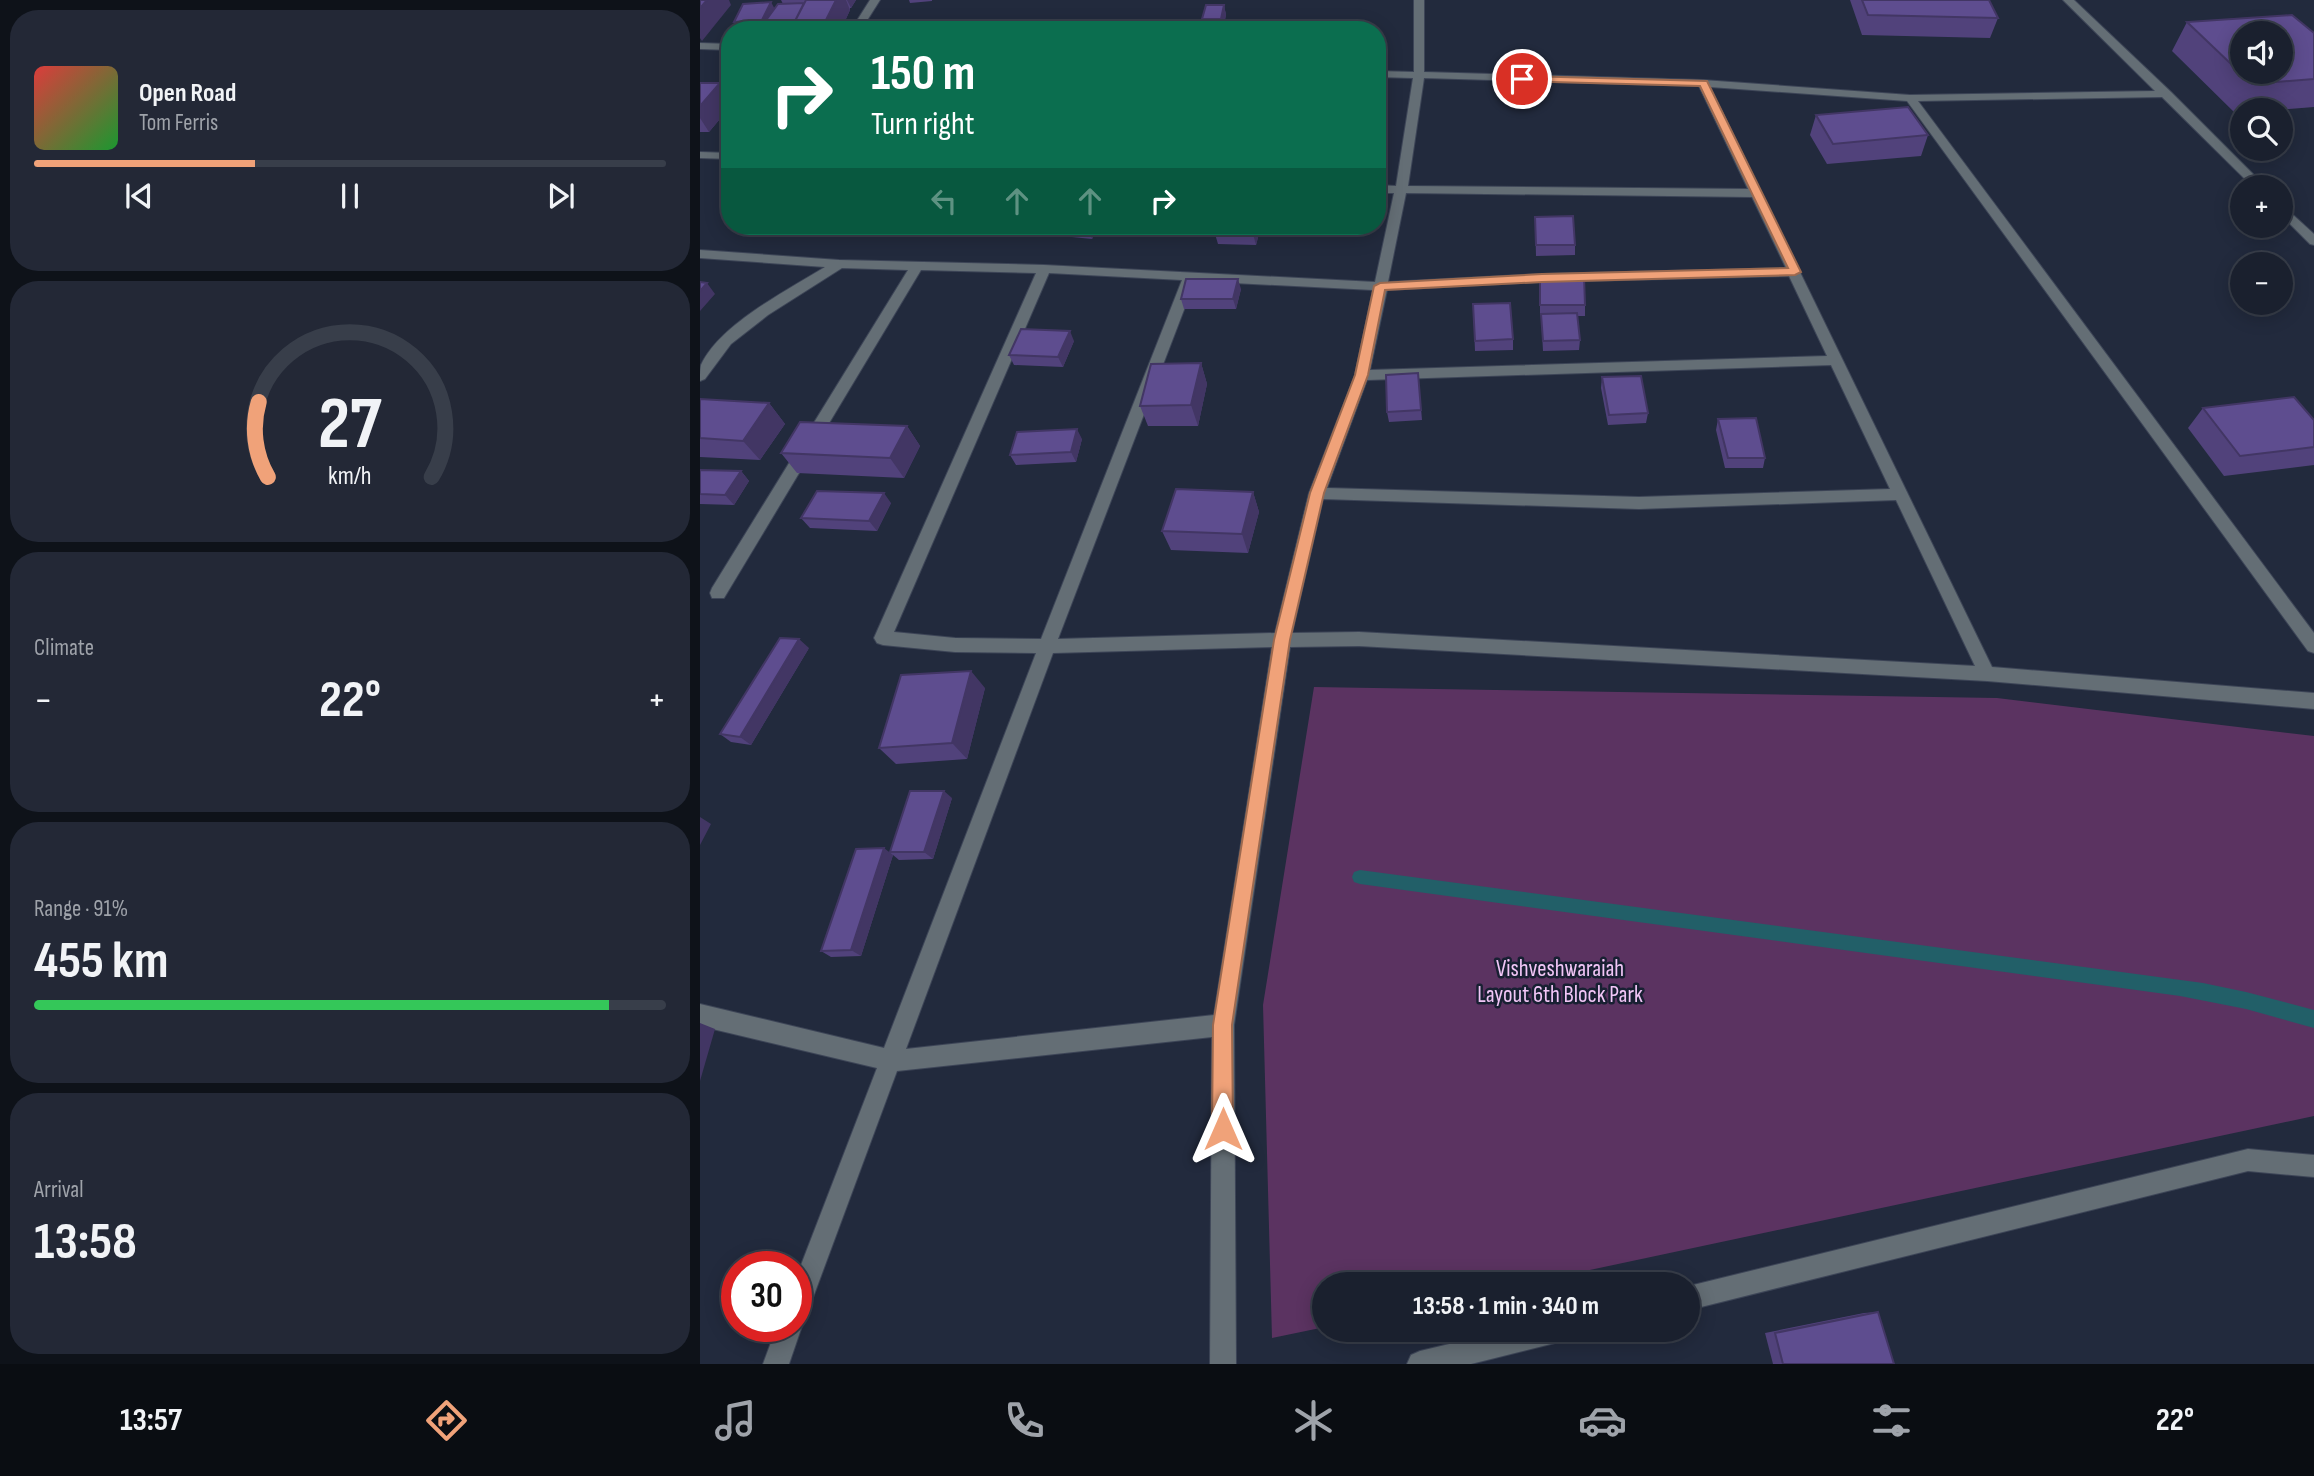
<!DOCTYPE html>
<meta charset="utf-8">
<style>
:root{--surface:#1a202e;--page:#232836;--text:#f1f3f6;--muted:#9fa3aa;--line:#383e4a;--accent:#f0a279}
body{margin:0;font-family:"Sofia Sans Condensed",sans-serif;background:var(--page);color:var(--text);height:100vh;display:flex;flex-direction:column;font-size:26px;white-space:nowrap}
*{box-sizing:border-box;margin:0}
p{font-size:23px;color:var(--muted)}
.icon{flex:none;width:38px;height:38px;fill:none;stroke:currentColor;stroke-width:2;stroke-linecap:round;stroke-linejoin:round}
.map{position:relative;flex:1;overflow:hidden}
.drawer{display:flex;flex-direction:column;gap:10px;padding:10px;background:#0e1219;width:700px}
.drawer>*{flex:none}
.hud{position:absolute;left:21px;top:21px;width:665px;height:214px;border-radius:28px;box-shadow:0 4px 18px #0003,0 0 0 2px var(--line);background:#0b6e4f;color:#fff;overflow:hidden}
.controls{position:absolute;left:1530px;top:21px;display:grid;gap:14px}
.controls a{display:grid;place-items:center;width:63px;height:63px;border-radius:50%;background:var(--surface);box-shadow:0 4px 18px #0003,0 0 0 2px var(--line);font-size:35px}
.speed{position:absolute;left:21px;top:1251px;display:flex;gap:14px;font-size:35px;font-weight:700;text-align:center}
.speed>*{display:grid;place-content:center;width:91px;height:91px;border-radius:50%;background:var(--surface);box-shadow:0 4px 18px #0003,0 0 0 2px var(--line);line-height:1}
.speed .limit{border:10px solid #d22;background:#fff;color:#111}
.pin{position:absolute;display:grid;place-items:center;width:60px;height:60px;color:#fff;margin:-30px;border:4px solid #fff;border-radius:50%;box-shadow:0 2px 7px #0007}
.me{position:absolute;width:77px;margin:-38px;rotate:0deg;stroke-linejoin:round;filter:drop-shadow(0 0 5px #0008)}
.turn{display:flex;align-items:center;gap:24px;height:147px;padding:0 35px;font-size:32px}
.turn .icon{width:91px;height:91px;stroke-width:2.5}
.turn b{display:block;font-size:49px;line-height:60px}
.lanes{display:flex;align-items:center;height:66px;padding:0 35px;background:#0003;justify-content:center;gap:35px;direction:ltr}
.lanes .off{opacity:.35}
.big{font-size:52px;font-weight:700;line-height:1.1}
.drawer .tile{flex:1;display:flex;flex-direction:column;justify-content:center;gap:10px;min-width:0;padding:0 24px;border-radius:28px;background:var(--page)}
.drawer .dial{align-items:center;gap:0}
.dial svg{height:182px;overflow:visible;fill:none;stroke:var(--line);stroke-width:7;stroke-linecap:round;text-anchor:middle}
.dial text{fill:var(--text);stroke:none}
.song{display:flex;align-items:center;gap:21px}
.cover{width:84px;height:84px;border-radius:10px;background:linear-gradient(135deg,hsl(0 70% 55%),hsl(130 70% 35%))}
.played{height:7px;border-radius:4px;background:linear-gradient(90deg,var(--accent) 35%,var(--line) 35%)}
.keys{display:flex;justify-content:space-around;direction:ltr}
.heat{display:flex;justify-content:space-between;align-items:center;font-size:38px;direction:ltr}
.charge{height:10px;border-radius:5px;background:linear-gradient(90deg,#34c759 91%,var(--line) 0)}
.trip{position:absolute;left:612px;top:1272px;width:388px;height:70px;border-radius:35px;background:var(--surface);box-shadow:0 4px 18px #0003,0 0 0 2px var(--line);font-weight:700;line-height:70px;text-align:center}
.dock{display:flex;height:112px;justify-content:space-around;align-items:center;background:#0a0d12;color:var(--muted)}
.dock .icon{width:49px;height:49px}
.dock .active{color:var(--accent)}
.dock b{font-size:32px;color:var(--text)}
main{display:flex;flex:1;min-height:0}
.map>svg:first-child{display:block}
.green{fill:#5b3361}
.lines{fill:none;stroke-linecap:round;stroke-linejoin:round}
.stream{fill:#225f68;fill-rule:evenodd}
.minor-casing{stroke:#3d4557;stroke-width:2}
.minor{fill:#646e75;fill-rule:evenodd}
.wall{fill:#51427b}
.shaded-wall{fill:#423664}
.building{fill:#5e4d8f;stroke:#423664;stroke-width:2;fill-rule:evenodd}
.route{fill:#f0a279;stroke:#9c694f;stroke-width:2}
.labels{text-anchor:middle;stroke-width:5;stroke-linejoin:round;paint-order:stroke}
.park-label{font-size:23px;fill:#f2c6f7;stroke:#182032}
</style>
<main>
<section class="drawer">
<div class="tile">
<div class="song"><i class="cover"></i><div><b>Open Road</b><p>Tom Ferris</p></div></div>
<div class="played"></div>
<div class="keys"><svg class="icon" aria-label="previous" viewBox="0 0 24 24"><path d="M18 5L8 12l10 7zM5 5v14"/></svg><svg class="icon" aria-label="pause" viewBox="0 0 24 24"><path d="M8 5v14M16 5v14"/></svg><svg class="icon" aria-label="next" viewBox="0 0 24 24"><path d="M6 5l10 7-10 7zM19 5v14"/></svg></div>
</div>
<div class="tile dial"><svg viewBox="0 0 100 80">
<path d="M14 69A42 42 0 1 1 86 69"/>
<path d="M14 69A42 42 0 0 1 10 36" stroke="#f0a279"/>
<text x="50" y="56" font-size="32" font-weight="700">27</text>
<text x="50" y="72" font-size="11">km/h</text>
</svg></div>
<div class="tile"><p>Climate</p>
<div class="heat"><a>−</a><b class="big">22°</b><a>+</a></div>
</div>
<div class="tile"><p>Range · 91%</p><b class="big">455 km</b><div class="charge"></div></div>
<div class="tile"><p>Arrival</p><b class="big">13:58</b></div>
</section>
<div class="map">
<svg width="1614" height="1364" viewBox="0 0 1614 1364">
<rect width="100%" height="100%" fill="#222a3d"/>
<path class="green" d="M614,687L1297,698L1614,736V1116L824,1284H625V1327L572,1338L563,1005Z"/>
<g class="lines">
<path class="stream" d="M660,870L1503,983L1546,992L1614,1010V1028L1546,1009L1480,996L660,884L654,882L652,877L654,872Z"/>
<defs>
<path id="minor" d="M170,0H180L161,30H151Z
M714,0H724V72L1003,80L1210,95L1455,91L1363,0H1374L1471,92L1566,187H1553L1462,97L1218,101L1614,633V653L1608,651L1207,101L1010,87L1292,667L1614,693V709L1287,681L659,646L590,647L534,1025L536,1364H510L512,1037L197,1071L108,1311L105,1320L100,1321L102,1326L89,1364H63L77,1326H96V1278L177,1068L0,1026V1004L184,1048L336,653L255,652L183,645L177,643L174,638L336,273L221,270L24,598H12L10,593L12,588L208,270L142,268L68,315L31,344L5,379L0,381C0,376 0,369 1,365C20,324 88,290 125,267L0,258V250L139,260L344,265L675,282L694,193H677V185L696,186L713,78L677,77V71L714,72ZM724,78L999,86L1048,189L708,186ZM706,193L1052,197L1086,268L842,274L688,282ZM349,273L482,280L341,639L255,638L194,632ZM1089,276L1127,356L670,370L687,290L842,282ZM495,281L673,290L655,375L609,493L575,633L358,639ZM1131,365L1190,489L939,497L627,488L667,380ZM623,499L939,509L1196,500L1275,666L659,632L592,633ZM572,647L514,1015L206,1049L353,653Z
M0,43L30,44V50L0,49Z
M0,152L30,153V159L0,158Z
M1580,203L1614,234V245L1610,244L1580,214Z
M1548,1149L1614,1155V1177L1548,1171L989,1310V1286Z
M808,1330H871L868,1339L859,1342L771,1364H707L711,1355L720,1351Z"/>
</defs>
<use href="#minor" class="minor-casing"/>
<use href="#minor" class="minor"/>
</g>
<path class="wall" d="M81,0H156L151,8H150V10L141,30H38L34,22L75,9L83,4Z
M209,0H232V1L210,3Z
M1150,0H1289L1298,18L1290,38L1162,35Z
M524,5L526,15L523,29H505L502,19Z
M1487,22L1614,33V107L1575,110H1542V113H1535L1472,51Z
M0,83H20L30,98V107L9,132H0Z
M1116,115L1228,135L1221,156L1127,164L1110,135Z
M835,217L875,245V255L836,256Z
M112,226H153L148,233L115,231Z
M357,226H400L392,239L362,236Z
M517,226H561L556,245L518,244L515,234Z
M840,276L885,305V316H877L880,340L879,350L843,351L841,315H840Z
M541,289L536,309H484L481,299Z
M773,304L813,339V350L775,351Z
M374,341L363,367L314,365L309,355Z
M501,363L507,384L498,426H448L440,406Z
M718,373L722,420L689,422L687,412Z
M902,377L948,413L946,423L908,425L901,388Z
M0,399L69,403L85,424L60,460L0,457Z
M1503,408L1614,420V465L1524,476L1488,428Z
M1018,419L1065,458L1063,468H1025L1016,430Z
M207,426L220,446L204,478L97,473L81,453Z
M382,439L376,462L316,465L310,455Z
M0,470L41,471L49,481L34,505L0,504Z
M553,492L559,512L548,553L471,550L462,531Z
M191,503L177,531L110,528L101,518Z
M109,648L51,745L31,742L20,734Z
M285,688L267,759L196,764L179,748Z
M252,798L233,859L199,860L193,855L161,956L131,957L121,951L190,852Z
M1178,1312L1194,1364H1073L1065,1333L1164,1313Z"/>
<path class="shaded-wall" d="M7,0H29L31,5L2,41L0,38V8Z
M136,0H146L150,10L141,30H131L126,20Z
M147,0H156L151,8Z
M71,2L77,13L66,27L62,20Z
M524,5L526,15L523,29L521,19Z
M20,83L30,98V107L9,132L0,118V106Z
M144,226H153L148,233Z
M390,226H400L392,239L388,228Z
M556,226H561L556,245L553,234Z
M538,279L541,289L536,309L533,299Z
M7,283L15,294L0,311V291Z
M370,331L374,341L363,367L358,357Z
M501,363L507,384L498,426L491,405Z
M69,403L85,424L60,460L43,441Z
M207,426L220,446L204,478L190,458Z
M377,429L382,439L376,462L371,452Z
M41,471L49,481L34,505L25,495Z
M553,492L559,512L548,553L542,534Z
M184,493L191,503L177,531L169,521Z
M99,639L109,648L51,745L40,737Z
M271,671L285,688L267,759L252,743Z
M244,791L252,798L233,859L224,852Z
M0,817L11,824L0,845Z
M184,848L193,855L161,956L151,950Z
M0,1023L15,1029L0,1081Z"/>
<path class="building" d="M0,0H7L0,8Z
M106,0H136L126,20L94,23Z
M1162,0H1289L1298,18L1168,15Z
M71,2L62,20L34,22L43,4Z
M104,3L94,23L95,25L94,27H61L78,4Z
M506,5H524L521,19H502Z
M1592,15L1614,33V79L1552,84L1487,22ZM1542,33H1580V72H1542Z
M0,83H20L0,106Z
M1208,107L1228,135L1133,144L1116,115Z
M873,216L875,245H836L835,217Z
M357,226H390L388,228Z
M517,226H556L553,234H515Z
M840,276H884L885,305H840Z
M486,279H538L533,299H481Z
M0,282L7,283L0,291Z
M810,303L813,339L775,341L773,304Z
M877,313L880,340L843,341L841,314Z
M321,329L370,331L358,357L309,355Z
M501,363L491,405L440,406L451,364Z
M718,373L721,410L687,412L686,375Z
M941,376L948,413L909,415L902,377Z
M1594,397L1614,420V447L1540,456L1503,408Z
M0,399L69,403L43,441L0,438Z
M1056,418L1065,458H1028L1018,419Z
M100,422L207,426L190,458L81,453Z
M377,429L371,452L310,455L317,432Z
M0,470L41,471L25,495L0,494Z
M476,489L553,492L542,534L462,531Z
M117,491L184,493L169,521L101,518Z
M80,638L99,639L40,737L20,734Z
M271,671L252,743L179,748L201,675Z
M210,791H244L224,852H190Z
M184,848L151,950L121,951L156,849Z
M1178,1312L1194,1364H1083L1075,1333Z"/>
<path class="route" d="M822,76L1007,81L1101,272L1095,275L842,282L685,290L668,375L624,493L590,640L532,1025L533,1129L530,1136L523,1139L515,1136L512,1129L513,1025L574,640L610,493L655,375L674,286L680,283L842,274L1088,268L1000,86L819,81V77Z"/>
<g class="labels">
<g class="park-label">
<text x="860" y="976">Vishveshwaraiah<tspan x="860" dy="26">Layout 6th Block Park</tspan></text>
</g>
</g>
</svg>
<div class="controls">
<a><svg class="icon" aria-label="sound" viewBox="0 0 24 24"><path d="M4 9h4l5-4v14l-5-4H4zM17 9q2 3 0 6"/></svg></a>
<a><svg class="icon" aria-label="search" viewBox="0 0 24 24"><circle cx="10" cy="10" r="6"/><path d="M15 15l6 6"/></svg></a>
<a>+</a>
<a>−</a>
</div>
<div class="speed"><div class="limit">30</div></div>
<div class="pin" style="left:822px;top:79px;background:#d93025"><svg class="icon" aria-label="arrive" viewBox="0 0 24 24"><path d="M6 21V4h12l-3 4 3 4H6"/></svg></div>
<svg class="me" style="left:523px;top:1129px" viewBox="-20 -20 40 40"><path d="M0-17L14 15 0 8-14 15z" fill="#f0a279" stroke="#fff" stroke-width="4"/></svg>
<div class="trip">13:58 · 1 min · 340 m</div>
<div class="hud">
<div class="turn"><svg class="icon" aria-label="right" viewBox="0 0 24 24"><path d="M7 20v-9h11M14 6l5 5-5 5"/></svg><div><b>150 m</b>Turn right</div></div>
<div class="lanes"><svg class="icon off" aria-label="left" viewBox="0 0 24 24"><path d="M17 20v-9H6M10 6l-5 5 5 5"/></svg><svg class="icon off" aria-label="ahead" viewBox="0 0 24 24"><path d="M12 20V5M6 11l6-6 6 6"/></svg><svg class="icon off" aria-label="ahead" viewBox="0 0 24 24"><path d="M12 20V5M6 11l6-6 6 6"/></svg><svg class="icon" aria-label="right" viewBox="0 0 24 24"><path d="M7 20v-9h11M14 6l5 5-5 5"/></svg></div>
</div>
</div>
</main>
<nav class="dock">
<b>13:57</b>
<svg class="icon active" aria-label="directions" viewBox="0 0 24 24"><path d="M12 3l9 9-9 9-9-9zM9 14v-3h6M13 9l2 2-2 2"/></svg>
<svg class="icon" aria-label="music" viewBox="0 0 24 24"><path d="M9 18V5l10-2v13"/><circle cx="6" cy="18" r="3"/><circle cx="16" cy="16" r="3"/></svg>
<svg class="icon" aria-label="phone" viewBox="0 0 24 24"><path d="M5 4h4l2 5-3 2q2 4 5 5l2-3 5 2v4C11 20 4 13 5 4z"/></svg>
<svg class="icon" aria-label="climate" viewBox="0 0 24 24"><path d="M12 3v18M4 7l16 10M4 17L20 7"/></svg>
<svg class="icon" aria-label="car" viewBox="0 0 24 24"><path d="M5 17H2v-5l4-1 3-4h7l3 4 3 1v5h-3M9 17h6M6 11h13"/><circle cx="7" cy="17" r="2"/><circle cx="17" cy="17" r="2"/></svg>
<svg class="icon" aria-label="filters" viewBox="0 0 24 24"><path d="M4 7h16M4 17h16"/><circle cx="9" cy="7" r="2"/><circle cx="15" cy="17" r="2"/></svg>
<b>22°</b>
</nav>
